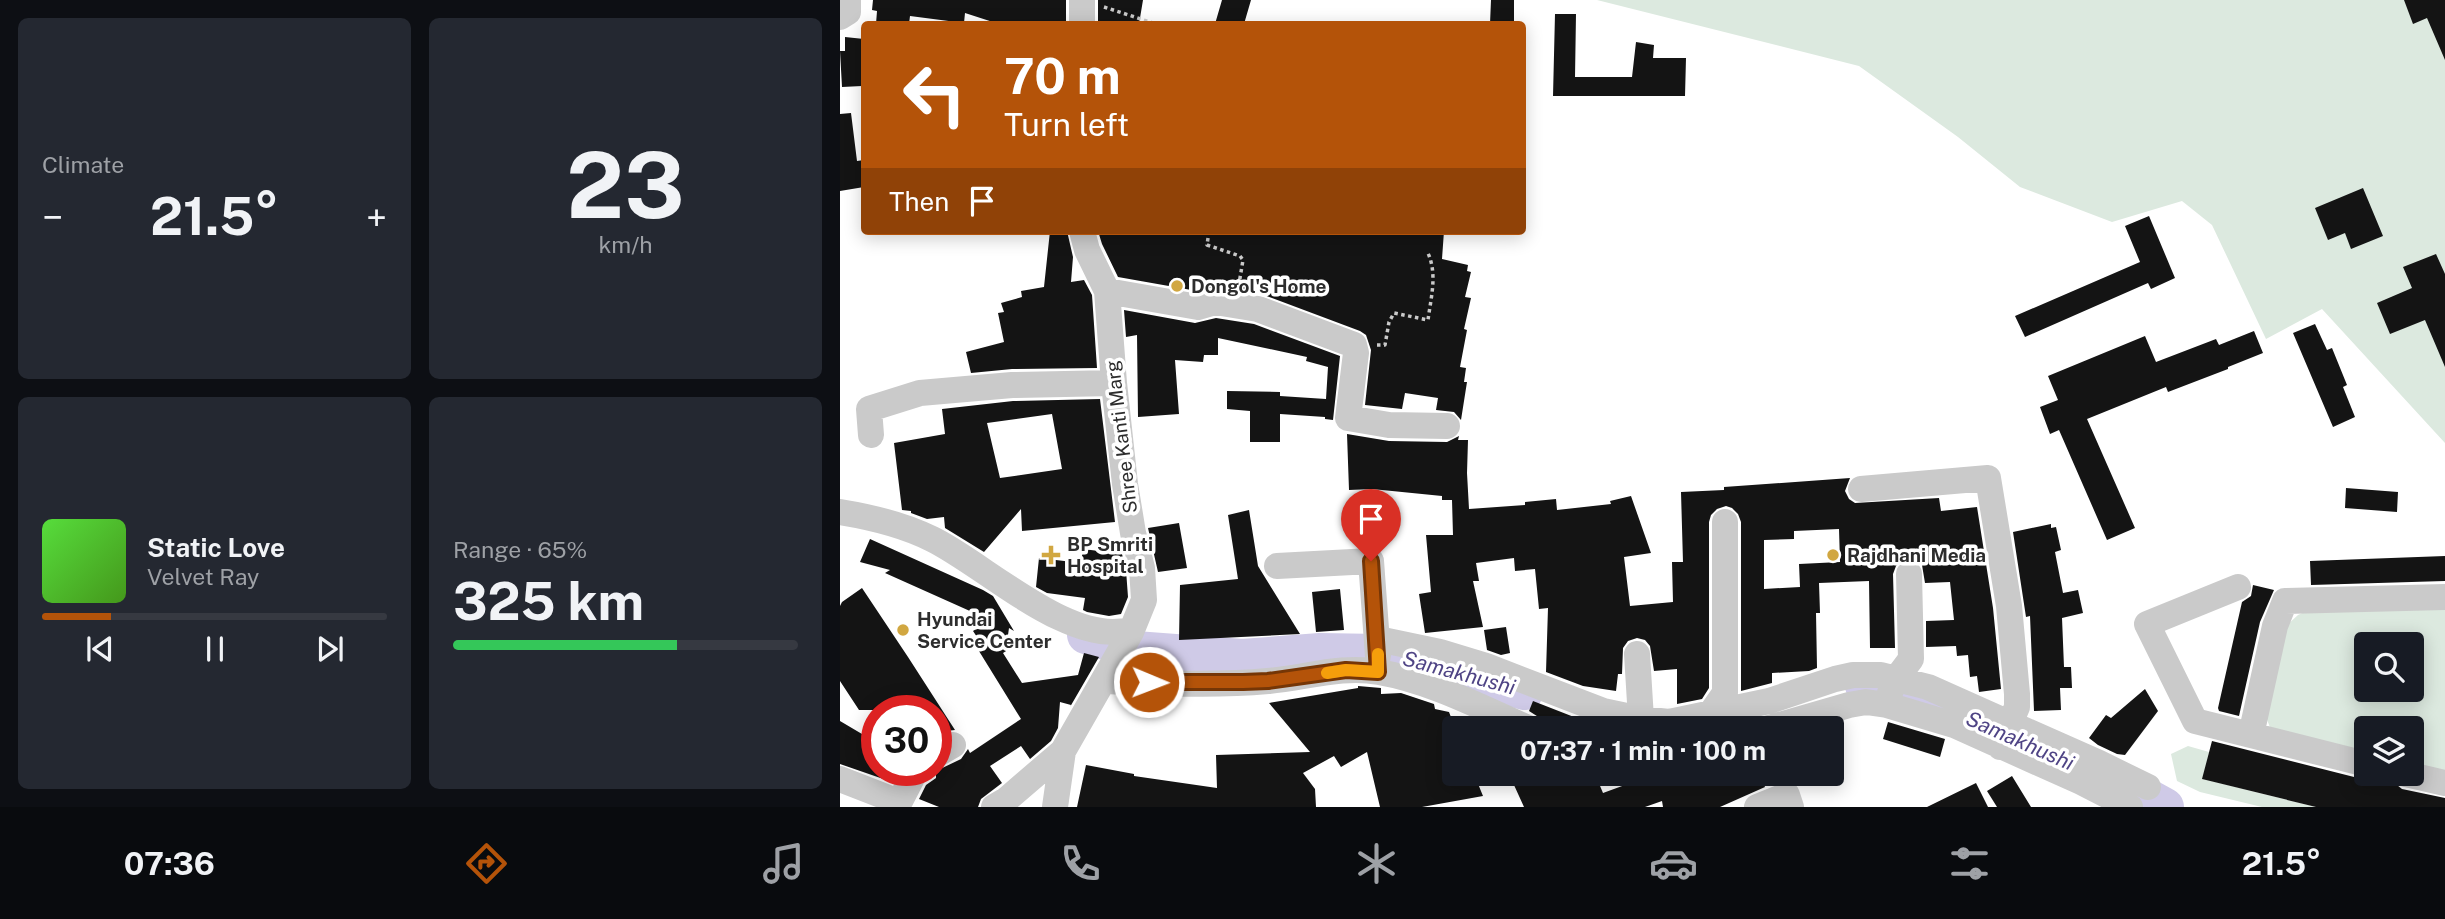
<!DOCTYPE html>
<meta charset="utf-8">
<style>
:root{--surface:#171b24;--page:#242831;--text:#f1f3f6;--muted:#9ea1a6;--line:#363941;--accent:#b45309}
body{margin:0;font-family:"Public Sans",sans-serif;background:var(--page);color:var(--text);height:100vh;display:flex;flex-direction:column;font-size:26px;white-space:nowrap}
*{box-sizing:border-box;margin:0}
p{font-size:23px;color:var(--muted)}
.icon{flex:none;width:38px;height:38px;fill:none;stroke:currentColor;stroke-width:2;stroke-linecap:round;stroke-linejoin:round}
.map{position:relative;flex:1;overflow:hidden}
.panel{display:flex;flex-direction:column;gap:18px;padding:18px;background:#0d0f14;width:840px}
.panel>*{flex:none}
.guide{position:absolute;left:21px;top:21px;width:665px;height:214px;border-radius:7px;box-shadow:0 4px 18px #0003;background:#b45309;color:#fff;overflow:hidden}
.fabs{position:absolute;left:1514px;top:632px;display:grid;gap:14px}
.fabs a{display:grid;place-items:center;width:70px;height:70px;border-radius:7px;background:var(--surface);box-shadow:0 4px 18px #0003;font-size:35px}
.speed{position:absolute;left:21px;top:695px;display:flex;gap:14px;font-size:35px;font-weight:700;text-align:center}
.speed>*{display:grid;place-content:center;width:91px;height:91px;border-radius:50%;background:var(--surface);box-shadow:0 4px 18px #0003;line-height:1}
.speed .limit{border:10px solid #d22;background:#fff;color:#111}
.pin{position:absolute;display:grid;place-items:center;width:60px;height:60px;color:#fff;margin:-72px -30px;border-radius:50% 50% 50% 0;rotate:-45deg;box-shadow:0 0 7px #0007}
.pin .icon{rotate:45deg}
.me{position:absolute;width:77px;margin:-38px;rotate:91deg;stroke-linejoin:round;filter:drop-shadow(0 0 5px #0008)}
.turn{display:flex;align-items:center;gap:24px;height:147px;padding:0 28px;font-size:32px}
.turn .icon{width:91px;height:91px;stroke-width:2.5}
.turn b{display:block;font-size:49px;line-height:60px}
.then{display:flex;align-items:center;height:66px;padding:0 28px;background:#0003;gap:14px;font-size:26px}
.big{font-size:52px;font-weight:700;line-height:1.1}
.panel .tile{flex:1;display:flex;flex-direction:column;justify-content:center;gap:10px;min-width:0;padding:0 24px;border-radius:10px;background:var(--page)}
.panel .dial{align-items:center;gap:0}
.dial b{font-size:91px;line-height:1}
.song{display:flex;align-items:center;gap:21px}
.cover{width:84px;height:84px;border-radius:10px;background:linear-gradient(135deg,hsl(110 70% 55%),hsl(100 70% 35%))}
.played{height:7px;border-radius:4px;background:linear-gradient(90deg,var(--accent) 20%,var(--line) 20%)}
.keys{display:flex;justify-content:space-around;direction:ltr}
.heat{display:flex;justify-content:space-between;align-items:center;font-size:38px;direction:ltr}
.charge{height:10px;border-radius:5px;background:linear-gradient(90deg,#34c759 65%,var(--line) 0)}
.panel .tiles{flex:1;display:grid;gap:18px;grid-template-columns:repeat(2,1fr)}
.trip{position:absolute;left:602px;top:716px;width:402px;height:70px;border-radius:7px;background:var(--surface);box-shadow:0 4px 18px #0003;font-weight:700;line-height:70px;text-align:center}
.dock{display:flex;height:112px;justify-content:space-around;align-items:center;background:#090b0e;color:var(--muted)}
.dock .icon{width:49px;height:49px}
.dock .on{color:var(--accent)}
.dock b{font-size:32px;color:var(--text)}
main{display:flex;flex:1;min-height:0}
.map>svg:first-child{display:block}
.green{fill:#dce9df;fill-rule:evenodd}
.lines{fill:none;stroke-linecap:round;stroke-linejoin:round}
.river{stroke:#cfcae7;stroke-width:38}
.building{fill:#141414;fill-rule:evenodd}
.path{stroke:#cacaca;stroke-width:3.5;stroke-dasharray:3.5 3.5;stroke-linecap:butt}
.minor{stroke:#cacaca;stroke-width:26}
.route-casing{stroke:#753606;stroke-width:18}
.route{stroke:#b45309;stroke-width:12}
.slow{stroke:#f59e0b;stroke-width:12}
.poi-dot{fill:#d1a741;stroke:#fff;stroke-width:2.5}
.labels{text-anchor:middle;stroke-width:7;stroke-linejoin:round;paint-order:stroke}
.poi-label{font-size:19px;font-weight:bold;fill:#2d2d2d;stroke:#fff;text-anchor:start}
.street-label{font-size:19px;fill:#2d2d2d;stroke:#fff}
.water-label{font-size:21px;font-style:italic;fill:#4f4485;stroke:#fff}
</style>
<main>
<section class="panel">
<div class="tiles">
<div class="tile"><p>Climate</p>
<div class="heat"><a>−</a><b class="big">21.5°</b><a>+</a></div>
</div>
<div class="tile dial"><b>23</b><p>km/h</p></div>
<div class="tile">
<div class="song"><i class="cover"></i><div><b>Static Love</b><p>Velvet Ray</p></div></div>
<div class="played"></div>
<div class="keys"><svg class="icon" aria-label="previous" viewBox="0 0 24 24"><path d="M18 5L8 12l10 7zM5 5v14"/></svg><svg class="icon" aria-label="pause" viewBox="0 0 24 24"><path d="M8 5v14M16 5v14"/></svg><svg class="icon" aria-label="next" viewBox="0 0 24 24"><path d="M6 5l10 7-10 7zM19 5v14"/></svg></div>
</div>
<div class="tile"><p>Range · 65%</p><b class="big">325 km</b><div class="charge"></div></div>
</div>
</section>
<div class="map">
<svg width="1605" height="807" viewBox="0 0 1605 807">
<rect width="100%" height="100%" fill="#fff"/>
<path class="green" d="M757,0H1605V443L1482,309L1426,339L1372,225L1342,201L1272,222L1180,187L1118,137L1019,66Z
M1605,605V776L1572,768V728H1526V757L1431,730L1426,717L1445,627L1458,615L1467,611ZM1526,644H1572V690H1526Z
M1348,746L1369,752L1363,779L1476,807H1422L1360,792L1337,781L1331,754Z"/>
<g class="lines">
<path class="river" d="M246,635L295,650L402,658L480,652L540,653L685,691
M1024,686L1063,693L1149,726
M1264,779L1305,796L1325,807"/>
</g>
<path class="building" d="M33,0H226V23L159,24L125,13L124,23L70,16L69,24H36L37,11L32,10Z
M258,0H303L299,24H258Z
M382,0H411L404,24H375Z
M651,0H674V24H650Z
M1564,0H1605V60L1587,18L1573,24Z
M715,14H736L735,77H792L796,42L814,45L813,58H846L845,96H713Z
M5,37L24,39V80H21L22,86L2,87L0,51H5Z
M11,113L17,161L24,160V187L0,191V114Z
M1523,188L1543,236L1511,249L1505,233L1488,240L1475,208Z
M1309,216L1335,278L1311,289L1308,283L1185,337L1175,316L1300,262L1285,226Z
M210,231H227L233,257L231,282L244,280L252,295L257,368L172,369L131,373L126,352L164,342L158,313L164,312L161,303L182,297L181,291L204,287Z
M258,231H604L602,259L628,265L627,271L631,272L625,297L631,298L624,329L627,330L620,367L626,368L624,382H627L621,420L614,412L596,410L598,398L565,393L562,409L525,405L531,350L526,335L520,331L421,294L377,286L357,291L278,277L262,244Z
M1596,254L1605,274V367L1585,320L1550,334L1537,303L1572,288L1563,267Z
M284,310L355,323L376,318L414,324L500,356L493,420L485,419V417L440,414V442H410V411L387,409V391L440,392V396L486,399L488,367L466,361L467,357L378,338V355H364L363,362L335,360L339,414L298,417L297,335L286,337Z
M1475,324L1487,350L1492,348L1507,385L1503,387L1515,417L1493,427L1453,333Z
M1414,331L1423,353L1388,367V369L1328,392L1326,387L1247,419L1295,528L1267,540L1219,430L1210,434L1200,407L1218,400L1208,376L1305,336L1316,362L1376,339L1379,345Z
M260,399L275,522L182,531L181,509L144,552L105,528L104,517L87,519L71,513V511L62,510L54,443L105,434L102,409L173,401ZM212,414L222,469L160,478L147,423Z
M507,434L549,441L607,442L619,436L618,440H628L627,473L629,509L685,505V502L716,499L717,510L771,504L770,501L791,496L811,553L784,557L790,606L833,602L832,562H843L841,492L884,490V487L1010,478L1005,491L1009,499L1015,503L1099,498L1101,511L1137,507L1153,608L1161,689L1139,692L1137,676L1130,677L1128,655L1117,656L1116,646L1086,647V621L1114,620L1110,582L1085,583L1082,565L1077,561L1069,558L1060,561L1056,566L1053,574L1055,648H1030L1029,581L979,583L980,613H976L977,668L969,671L932,673V683L901,691V522L898,514L892,508L886,506L877,509L871,515L869,522V688L862,699L837,704V669L814,671L810,646L805,640L797,638L788,641L783,648L782,674H778L776,691L743,686L706,672L708,608L699,609L695,569L675,571L674,558L636,563L639,581H633L643,627L585,633L579,594L591,592L586,535H613L612,500H602V496L532,489L509,490ZM999,529L1000,562L959,564L960,587L924,589V540L954,539V531Z
M1506,488L1558,492L1557,512L1505,508Z
M409,510L418,566L460,634L339,640L340,585L398,579L388,515Z
M339,523L347,568L318,572L308,528Z
M1211,524V528L1216,527L1221,550L1215,552L1223,593L1238,590L1243,613L1222,618L1224,667H1231L1232,688H1220L1221,710L1194,711L1190,616L1186,617L1173,532Z
M30,539L143,590L153,596L174,631L169,628L168,635L185,639L163,653L182,683L238,675L244,653L259,657L230,707L231,705L220,702L218,728L211,741L190,759L181,746L150,766L162,783L141,799L138,807H99L79,799L86,785L96,778V771L121,759L128,749L130,753L181,719L134,643L139,640L133,631L150,620L45,573L50,570L20,562Z
M243,549L282,554L286,570L288,597L281,614L269,616L247,612L243,610L245,598L207,593L196,587L199,558L241,563Z
M1605,556V581L1471,585L1470,561Z
M1413,585L1434,590L1420,622L1399,716L1379,711L1378,708L1402,602L1411,596Z
M22,588L68,657L115,730L106,731L96,737V710H19L0,681V606L2,602Z
M500,589L504,630L476,632L472,592Z
M666,627L670,653L661,655L647,650L644,630Z
M518,686L541,688V694L561,693L594,704L595,709L609,712L614,725V774H634L643,796L582,807H540L527,752L501,767L494,756L463,773L475,789L476,807H237L246,765L294,774V776L377,788L376,755L470,752L429,703L518,688Z
M1305,689L1318,711L1285,755L1277,754L1258,745L1249,738L1266,715L1271,718Z
M693,701L757,726L767,728H704L700,718L689,711Z
M0,721L22,734L37,753V770H50L55,777L52,782L0,764Z
M1048,722L1105,739L1100,757L1043,739Z
M1372,741L1522,779L1535,777L1552,781L1562,789L1605,798V807H1476L1362,779Z
M669,774H721L724,781L745,774H755L763,793L815,774H920L925,787L880,807H823L822,801L805,807H684Z
M1172,776L1191,807H1157L1147,791Z
M1136,783L1148,807H1087Z"/>
<g class="lines">
<path class="path" d="M264,7L316,24
M369,231L367,245L400,256L403,260L399,284
M537,345H545L549,322L554,313L588,320C591,297 598,273 587,251"/>
<path class="minor" d="M0,17L8,12V0
M242,24V0
M267,291L358,307L375,302L418,309L514,345L516,353L508,418L549,425L607,426
M31,435L29,409L80,393L172,385L274,383
M1021,489L1148,478L1169,606L1177,694V707L1160,747
M0,512C31,517 64,525 92,539C144,564 232,649 292,629
M437,566L531,561L538,656
M1398,587L1307,624L1355,721L1526,764
M538,639L600,652L646,666L763,711L801,719L829,722L929,701L995,679L1013,675H1041L1088,687L1259,763L1308,787
M797,654L801,719
M264,681C318,683 374,686 428,681C465,678 502,665 539,672C591,681 640,707 688,728
M1050,693L1053,683L1071,659L1069,574
M871,723V713L885,693V522
M929,728L1009,705L1026,702L1047,705L1114,725L1241,782L1290,807
M1411,735L1435,626L1445,601L1605,597
M96,755L113,745
M1566,774L1605,783
M0,779L59,802
M57,807L76,770
M154,807L166,800L223,751
M215,807L223,751L291,632L304,600L302,568L293,533L285,484L274,383L267,291L247,250L242,231
M917,807L947,795L951,807"/>
</g>
<g class="lines">
<defs>
<path id="route" d="M309,682H403L428,681L506,670L538,672L531,561"/>
</defs>
<use href="#route" class="route-casing"/>
<use href="#route" class="route"/>
<path class="slow" d="M487,673L506,670L538,672V654"/>
</g>
<g class="poi-dot">
<circle cx="337" cy="286" r="7"/>
<path d="M207.5 544.5h7v7h7v7h-7v7h-7v-7h-7v-7h7z"/>
<circle cx="993" cy="555" r="7"/>
<circle cx="63" cy="630" r="7"/>
</g>
<g class="labels">
<g class="poi-label">
<text x="351" y="293">Dongol's Home</text>
<text x="227" y="551">BP Smriti<tspan x="227" dy="22">Hospital</tspan></text>
<text x="1007" y="562">Rajdhani Media</text>
<text x="77" y="626">Hyundai<tspan x="77" dy="22">Service Center</tspan></text>
</g>
<g class="street-label">
<text transform="translate(281 437) rotate(-97)" y="7">Shree Kanti Marg</text>
</g>
<g class="water-label">
<text transform="translate(619 673) rotate(15)" y="7">Samakhushi</text>
<text transform="translate(1180 741) rotate(24)" y="7">Samakhushi</text>
</g>
</g>
</svg>
<div class="fabs">
<a><svg class="icon" aria-label="search" viewBox="0 0 24 24"><circle cx="10" cy="10" r="6"/><path d="M15 15l6 6"/></svg></a>
<a><svg class="icon" aria-label="layers" viewBox="0 0 24 24"><path d="M12 4l9 5-9 5-9-5zM3 14l9 5 9-5"/></svg></a>
</div>
<div class="speed"><div class="limit">30</div></div>
<div class="pin" style="left:531px;top:561px;background:#d93025"><svg class="icon" aria-label="arrive" viewBox="0 0 24 24"><path d="M6 21V4h12l-3 4 3 4H6"/></svg></div>
<svg class="me" style="left:309px;top:682px" viewBox="-20 -20 40 40"><circle r="17" fill="#b45309" stroke="#fff" stroke-width="3"/><path d="M0-11L8 9 0 5-8 9z" fill="#fff"/></svg>
<div class="trip">07:37 · 1 min · 100 m</div>
<div class="guide">
<div class="turn"><svg class="icon" aria-label="left" viewBox="0 0 24 24"><path d="M17 20v-9H6M10 6l-5 5 5 5"/></svg><div><b>70 m</b>Turn left</div></div>
<div class="then">Then<svg class="icon" aria-label="arrive" viewBox="0 0 24 24"><path d="M6 21V4h12l-3 4 3 4H6"/></svg></div>
</div>
</div>
</main>
<nav class="dock">
<b>07:36</b>
<svg class="icon on" aria-label="directions" viewBox="0 0 24 24"><path d="M12 3l9 9-9 9-9-9zM9 14v-3h6M13 9l2 2-2 2"/></svg>
<svg class="icon" aria-label="music" viewBox="0 0 24 24"><path d="M9 18V5l10-2v13"/><circle cx="6" cy="18" r="3"/><circle cx="16" cy="16" r="3"/></svg>
<svg class="icon" aria-label="phone" viewBox="0 0 24 24"><path d="M5 4h4l2 5-3 2q2 4 5 5l2-3 5 2v4C11 20 4 13 5 4z"/></svg>
<svg class="icon" aria-label="climate" viewBox="0 0 24 24"><path d="M12 3v18M4 7l16 10M4 17L20 7"/></svg>
<svg class="icon" aria-label="car" viewBox="0 0 24 24"><path d="M5 17H2v-5l4-1 3-4h7l3 4 3 1v5h-3M9 17h6M6 11h13"/><circle cx="7" cy="17" r="2"/><circle cx="17" cy="17" r="2"/></svg>
<svg class="icon" aria-label="filters" viewBox="0 0 24 24"><path d="M4 7h16M4 17h16"/><circle cx="9" cy="7" r="2"/><circle cx="15" cy="17" r="2"/></svg>
<b>21.5°</b>
</nav>
